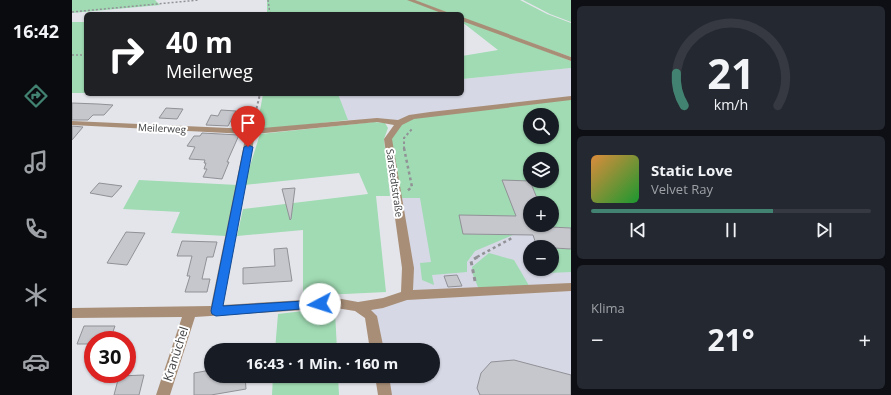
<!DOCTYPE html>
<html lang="de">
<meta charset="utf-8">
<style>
:root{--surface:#171b24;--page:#242831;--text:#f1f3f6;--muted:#9ea1a6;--line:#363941;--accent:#428270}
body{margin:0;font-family:"Open Sans",sans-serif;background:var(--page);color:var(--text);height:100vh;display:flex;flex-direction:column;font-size:15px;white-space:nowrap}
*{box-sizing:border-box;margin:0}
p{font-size:13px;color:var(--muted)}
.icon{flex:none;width:22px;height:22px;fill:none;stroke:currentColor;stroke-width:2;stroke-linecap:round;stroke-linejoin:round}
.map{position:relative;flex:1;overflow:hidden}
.details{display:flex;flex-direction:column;gap:6px;padding:6px;background:#0d0f14;width:320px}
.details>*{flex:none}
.guide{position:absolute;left:12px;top:12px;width:380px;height:84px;border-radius:6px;box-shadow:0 1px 3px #0004;background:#202124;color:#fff;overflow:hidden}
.tools{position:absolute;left:451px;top:108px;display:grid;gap:8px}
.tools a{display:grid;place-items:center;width:36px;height:36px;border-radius:50%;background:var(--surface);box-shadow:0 1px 3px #0004;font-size:20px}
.speed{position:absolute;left:12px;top:331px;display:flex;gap:8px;font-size:20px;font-weight:700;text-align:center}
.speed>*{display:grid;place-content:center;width:52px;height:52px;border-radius:50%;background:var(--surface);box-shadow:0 1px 3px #0004;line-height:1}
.speed .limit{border:6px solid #d22;background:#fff;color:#111}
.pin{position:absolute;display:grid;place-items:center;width:34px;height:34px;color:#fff;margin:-41px -17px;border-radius:50% 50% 50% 0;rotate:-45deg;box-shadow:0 0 4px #0007}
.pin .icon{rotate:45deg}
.me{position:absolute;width:44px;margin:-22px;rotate:265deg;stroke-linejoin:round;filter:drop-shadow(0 0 3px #0008)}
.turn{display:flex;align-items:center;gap:14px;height:84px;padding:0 16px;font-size:18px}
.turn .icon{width:52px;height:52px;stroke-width:2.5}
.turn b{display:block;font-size:28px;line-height:34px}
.big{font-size:30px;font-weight:700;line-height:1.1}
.details .widget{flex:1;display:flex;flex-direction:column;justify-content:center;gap:6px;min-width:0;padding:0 14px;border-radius:6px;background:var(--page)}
.details .dial{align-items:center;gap:0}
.dial svg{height:104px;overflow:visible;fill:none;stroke:var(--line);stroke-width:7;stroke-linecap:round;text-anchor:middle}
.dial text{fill:var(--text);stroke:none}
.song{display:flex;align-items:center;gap:12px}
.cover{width:48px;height:48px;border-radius:6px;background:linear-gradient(135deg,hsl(30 70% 55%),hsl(130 70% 35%))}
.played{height:4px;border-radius:2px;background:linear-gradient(90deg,var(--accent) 65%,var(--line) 65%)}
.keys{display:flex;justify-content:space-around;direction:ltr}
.heat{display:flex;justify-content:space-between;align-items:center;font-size:22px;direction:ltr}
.trip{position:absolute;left:132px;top:343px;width:236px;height:40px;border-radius:20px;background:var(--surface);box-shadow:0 1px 3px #0004;font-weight:700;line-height:40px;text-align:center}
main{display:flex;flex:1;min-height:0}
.tab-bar{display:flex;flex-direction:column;width:72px;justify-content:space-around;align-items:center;background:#090b0e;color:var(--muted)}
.tab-bar .icon{width:28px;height:28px}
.tab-bar .current{color:var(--accent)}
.tab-bar b{font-size:18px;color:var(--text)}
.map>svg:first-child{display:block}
.built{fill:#d6d8e5;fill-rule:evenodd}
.green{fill:#a0dbb3;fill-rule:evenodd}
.building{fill:#c6c7cc;stroke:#909196}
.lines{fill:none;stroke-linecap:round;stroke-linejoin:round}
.path-far3{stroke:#919296;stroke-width:1.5;stroke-dasharray:2 2;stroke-linecap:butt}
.path-far2{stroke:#919296;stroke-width:2;stroke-dasharray:2.5 2.5;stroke-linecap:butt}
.path-far1{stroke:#919296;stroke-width:2.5;stroke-dasharray:3 3;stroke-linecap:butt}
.path{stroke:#919296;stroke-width:3;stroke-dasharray:4 4;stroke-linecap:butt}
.minor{fill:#a88e77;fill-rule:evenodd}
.route{fill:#1a73e8;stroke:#114b97}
.labels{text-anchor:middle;stroke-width:4;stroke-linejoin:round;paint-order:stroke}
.street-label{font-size:10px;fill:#3b3c3e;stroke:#fff}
.near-street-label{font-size:12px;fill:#3b3c3e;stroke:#fff}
</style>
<main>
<nav class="tab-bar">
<b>16:42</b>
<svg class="icon current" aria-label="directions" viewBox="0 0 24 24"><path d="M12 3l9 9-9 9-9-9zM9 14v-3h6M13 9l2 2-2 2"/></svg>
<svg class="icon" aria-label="music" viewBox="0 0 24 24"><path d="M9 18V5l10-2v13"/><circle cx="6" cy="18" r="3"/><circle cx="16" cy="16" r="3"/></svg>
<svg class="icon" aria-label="phone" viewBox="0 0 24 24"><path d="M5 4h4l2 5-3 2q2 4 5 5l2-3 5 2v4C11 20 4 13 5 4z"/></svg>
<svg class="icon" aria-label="climate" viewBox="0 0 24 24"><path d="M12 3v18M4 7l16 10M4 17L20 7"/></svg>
<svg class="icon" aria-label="car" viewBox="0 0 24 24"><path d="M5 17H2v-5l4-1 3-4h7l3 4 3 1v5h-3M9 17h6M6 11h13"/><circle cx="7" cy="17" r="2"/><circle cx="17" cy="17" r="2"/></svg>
</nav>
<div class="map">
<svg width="499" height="395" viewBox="0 0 499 395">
<rect width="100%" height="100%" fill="#e4e5eb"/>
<path class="built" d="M499,68V395H313L310,376H361V350H305L299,316L286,307L335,295L325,198L327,123L305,120L276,122L266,94H390V79ZM458,115H480V137H458ZM458,159H480V181H458ZM458,203H480V225H458ZM458,247H480V269H458Z"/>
<path class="green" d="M0,0H83L88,5L0,13Z
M195,0H338L377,14H195Z
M341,0H448L475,14L499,23V57L390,18V14H379Z
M451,0H499V22L478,14Z
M0,22H14V93H0Z
M390,22H396L499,61V68L390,79V56L426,50Z
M191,94H266L276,120L188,130L185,127Z
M499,98V228L478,227L477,225H480V203H467L458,181H431L444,216L387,215L392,234L441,235L403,251L395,262V272L360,275L362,285L350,280L348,263L359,262L348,198H325L316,139L327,123L340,117ZM458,115H480V137H458ZM458,159H480V181H458Z
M302,122L313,123L316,128L312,139L318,196H304L314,292L231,296V230L165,236L171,209L296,194L287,173L172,185L188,134Z
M67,180L166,185L154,236L99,233L108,212L51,209Z
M480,248L499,249V272L476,273V269H480Z
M417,253L442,260L459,289L408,292L401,275L400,267Z
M231,311H263L265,350H203L206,314Z
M201,376H266L267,395H200Z"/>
<path class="building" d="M0,103L26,104L41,105L32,115H21L16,120H0Z
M94,108L111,109L105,119L87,118Z
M149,110L164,111L156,126L134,125L139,115L146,116Z
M0,126L11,127L0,140Z
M130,133L167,135L155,162H157L150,179L131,177L135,169H132L134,163H132L133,160L117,159L123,147L115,146L122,136H128Z
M430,180L458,181L467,203H458V225H477L478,227L499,228V249L465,247L461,235L391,234L387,215L444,216Z
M27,183L50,186L40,197L18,193Z
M223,188L219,219L218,220L210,189Z
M54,232L73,233L55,265L35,263Z
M110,241L145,242L141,257H135L130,279H138L135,292H113L118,276H115L120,256H105Z
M215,248L220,281L171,284V268L203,266L202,249Z
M385,275L390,286L376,287L372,276Z
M12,326H43L38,340H21V344H5Z
M442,360L499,375V395H408L405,388L409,373L419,362Z
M139,370V376H173L174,389L139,395H122V373Z
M72,375L67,395H42L47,376Z"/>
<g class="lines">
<path class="path-far3" d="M196,0L198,14
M0,12L127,0
M0,55H14"/>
<path class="path-far2" d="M181,123L188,94
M332,149V138L340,129"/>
<path class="path-far1" d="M332,148L340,187L335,191
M405,257L440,238"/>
<path class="path" d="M403,281L399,261L407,256"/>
<path class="minor" d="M335,0H343L380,14H372Z
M390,17L499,57V61L390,21Z
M499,96V100L342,119L330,125L320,139L342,268L341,290L499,283V291L335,300L311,308L299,310L305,316L312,350H298L293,318L283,311L264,308L123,317L98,395H84L110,317L0,318V308L139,306L174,134L0,125V121L179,129L305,118L326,120L337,115L358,112ZM305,122L322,125L312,139L330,268L329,292L311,298L286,302L264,298L151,305L183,134Z
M303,376H317L320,395H306Z"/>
</g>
<path class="route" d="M176,145L181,147L151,306L248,300L253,301L254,304L253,307L144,316L140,314L139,311L172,147Z"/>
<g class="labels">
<g class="street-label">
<text transform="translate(90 128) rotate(3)" y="4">Meilerweg</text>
<text transform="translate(323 183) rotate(82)" y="4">Sarstedtstraße</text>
</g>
<g class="near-street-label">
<text transform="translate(104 354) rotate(-72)" y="4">Kranüchel</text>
</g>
</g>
</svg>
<div class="tools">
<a><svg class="icon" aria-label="search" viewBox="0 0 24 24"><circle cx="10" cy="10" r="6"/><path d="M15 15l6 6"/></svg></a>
<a><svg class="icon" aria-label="layers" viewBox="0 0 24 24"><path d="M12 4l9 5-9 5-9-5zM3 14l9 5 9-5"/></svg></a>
<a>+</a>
<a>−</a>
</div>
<div class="speed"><div class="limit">30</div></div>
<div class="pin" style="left:176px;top:147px;background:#d93025"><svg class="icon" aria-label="arrive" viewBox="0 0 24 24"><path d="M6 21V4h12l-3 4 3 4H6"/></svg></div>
<svg class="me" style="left:248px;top:304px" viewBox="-20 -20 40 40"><circle r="19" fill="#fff"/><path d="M0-13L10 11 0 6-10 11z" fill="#1a73e8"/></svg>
<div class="trip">16:43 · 1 Min. · 160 m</div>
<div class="guide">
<div class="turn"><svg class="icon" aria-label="right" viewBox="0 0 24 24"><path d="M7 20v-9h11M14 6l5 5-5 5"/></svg><div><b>40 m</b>Meilerweg</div></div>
</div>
</div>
<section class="details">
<div class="widget dial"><svg viewBox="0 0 100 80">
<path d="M14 69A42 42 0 1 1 86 69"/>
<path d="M14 69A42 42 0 0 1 8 44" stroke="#428270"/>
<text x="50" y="56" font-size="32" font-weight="700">21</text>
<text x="50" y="72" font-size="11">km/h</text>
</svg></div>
<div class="widget">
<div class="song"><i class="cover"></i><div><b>Static Love</b><p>Velvet Ray</p></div></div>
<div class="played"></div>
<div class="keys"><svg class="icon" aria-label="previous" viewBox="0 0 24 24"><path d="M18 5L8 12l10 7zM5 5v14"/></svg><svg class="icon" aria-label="pause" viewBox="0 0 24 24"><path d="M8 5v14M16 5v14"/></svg><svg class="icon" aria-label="next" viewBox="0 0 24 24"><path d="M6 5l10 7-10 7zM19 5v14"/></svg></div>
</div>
<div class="widget"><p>Klima</p>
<div class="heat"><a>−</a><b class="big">21°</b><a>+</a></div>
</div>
</section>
</main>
